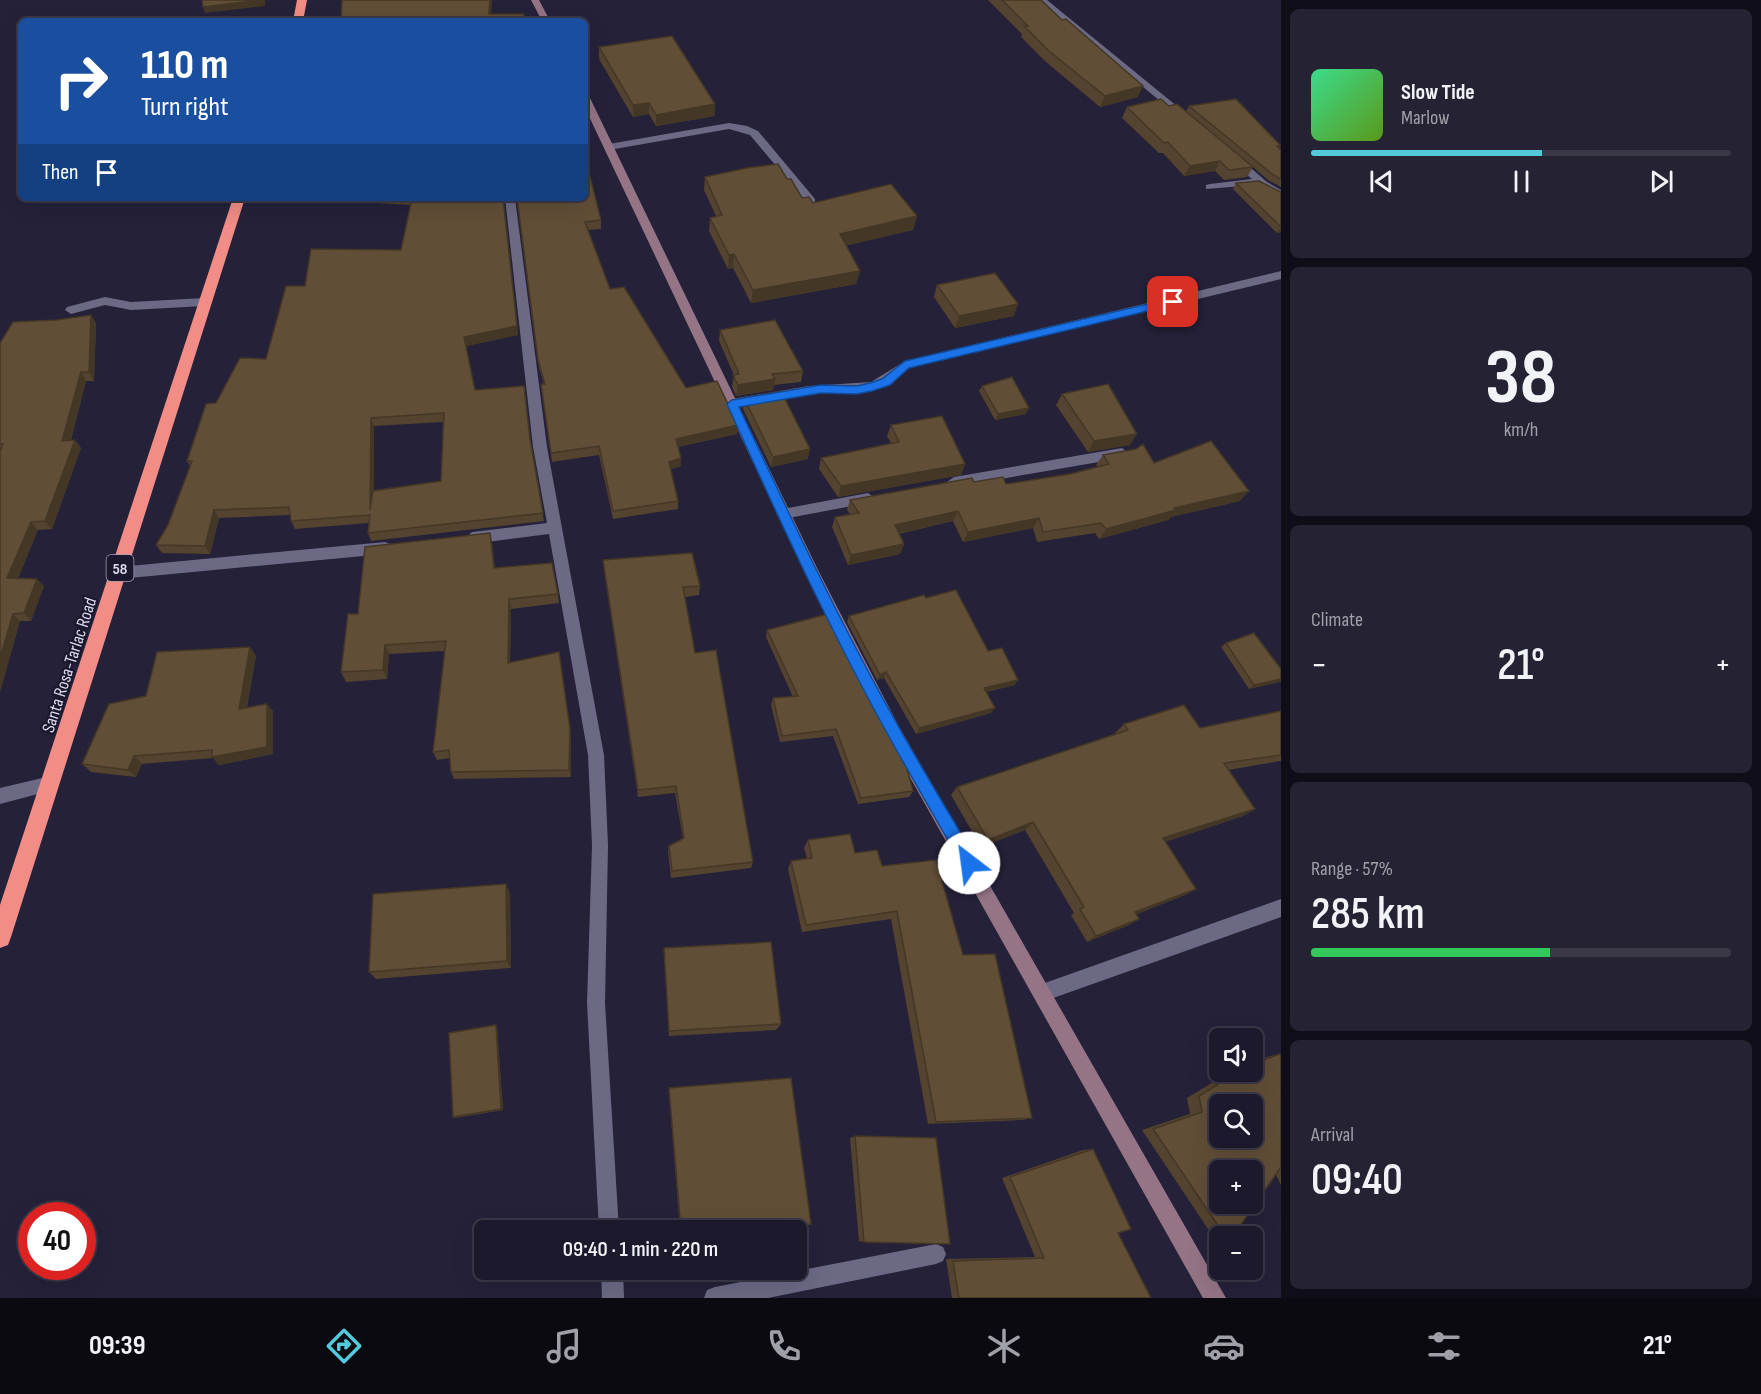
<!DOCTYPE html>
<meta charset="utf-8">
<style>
:root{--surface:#1b192b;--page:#242233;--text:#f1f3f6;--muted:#a0a0a9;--line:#393847;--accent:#53cadc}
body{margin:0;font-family:"Sofia Sans Condensed",sans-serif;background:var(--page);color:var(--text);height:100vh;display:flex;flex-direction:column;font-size:22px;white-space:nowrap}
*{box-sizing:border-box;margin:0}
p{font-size:20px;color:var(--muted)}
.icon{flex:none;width:33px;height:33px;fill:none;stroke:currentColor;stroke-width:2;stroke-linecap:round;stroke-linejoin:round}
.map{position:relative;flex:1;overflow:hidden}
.sheet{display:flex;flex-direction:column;gap:9px;padding:9px;background:#0f0e18;width:480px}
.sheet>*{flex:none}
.top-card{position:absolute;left:18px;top:18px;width:570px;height:183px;border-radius:9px;box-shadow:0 6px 24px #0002,0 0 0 2px var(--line);background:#1a4fa0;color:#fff;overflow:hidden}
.fabs{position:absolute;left:1209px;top:1028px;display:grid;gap:12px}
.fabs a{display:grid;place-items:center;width:54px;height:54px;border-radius:9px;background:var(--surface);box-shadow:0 6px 24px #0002,0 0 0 2px var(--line);font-size:30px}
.speed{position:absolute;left:18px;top:1202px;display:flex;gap:12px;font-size:30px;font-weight:700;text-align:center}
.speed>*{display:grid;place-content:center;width:78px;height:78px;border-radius:50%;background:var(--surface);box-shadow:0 6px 24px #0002,0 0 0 2px var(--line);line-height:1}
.speed .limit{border:9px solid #d22;background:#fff;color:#111}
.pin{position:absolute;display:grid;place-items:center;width:51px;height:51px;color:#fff;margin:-26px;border-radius:12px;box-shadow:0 3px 9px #0006}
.me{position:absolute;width:66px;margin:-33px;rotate:330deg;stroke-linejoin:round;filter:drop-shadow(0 0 4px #0008)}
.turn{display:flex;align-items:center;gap:21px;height:126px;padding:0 24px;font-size:27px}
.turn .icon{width:78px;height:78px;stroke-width:2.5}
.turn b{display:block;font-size:42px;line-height:51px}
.then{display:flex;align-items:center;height:57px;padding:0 24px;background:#0003;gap:12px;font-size:22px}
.big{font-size:45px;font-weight:600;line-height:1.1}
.sheet .card{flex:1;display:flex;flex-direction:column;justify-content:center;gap:9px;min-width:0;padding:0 21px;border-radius:9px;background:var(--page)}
.sheet .dial{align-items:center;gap:0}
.dial b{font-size:78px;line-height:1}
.song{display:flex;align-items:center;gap:18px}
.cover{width:72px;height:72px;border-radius:9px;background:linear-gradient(135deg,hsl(150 70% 55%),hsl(90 70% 35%))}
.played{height:6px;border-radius:3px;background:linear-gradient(90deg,var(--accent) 55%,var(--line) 55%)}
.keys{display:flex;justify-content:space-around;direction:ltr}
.heat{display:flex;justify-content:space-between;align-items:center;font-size:33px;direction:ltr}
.charge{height:9px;border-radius:4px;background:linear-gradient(90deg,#34c759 57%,var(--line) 0)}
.trip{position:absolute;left:474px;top:1220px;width:333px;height:60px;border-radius:9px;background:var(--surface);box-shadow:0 6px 24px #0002,0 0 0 2px var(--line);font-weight:600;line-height:60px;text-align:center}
.menu{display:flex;height:96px;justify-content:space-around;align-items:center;background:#0b0a11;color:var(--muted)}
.menu .icon{width:42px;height:42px}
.menu .on{color:var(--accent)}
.menu b{font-size:27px;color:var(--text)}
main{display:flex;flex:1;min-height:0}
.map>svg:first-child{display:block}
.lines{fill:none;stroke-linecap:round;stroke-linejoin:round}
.street{fill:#6c6985;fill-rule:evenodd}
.secondary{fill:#947485;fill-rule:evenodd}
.highway{fill:#f18c86;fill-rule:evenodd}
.wall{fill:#53432f;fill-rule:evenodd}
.shaded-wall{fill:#443726}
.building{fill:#614e37;stroke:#443726;stroke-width:1.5;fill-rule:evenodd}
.route{fill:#1a73e8;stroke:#114b97;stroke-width:1.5}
.labels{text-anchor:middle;stroke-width:4.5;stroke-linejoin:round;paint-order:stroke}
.shield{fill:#1b182e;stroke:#a2a0b2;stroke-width:1.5}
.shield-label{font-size:16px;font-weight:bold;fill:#dcdbeb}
.street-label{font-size:18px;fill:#dcdbeb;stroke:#1b182e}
</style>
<main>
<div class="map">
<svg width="1281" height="1298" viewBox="0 0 1281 1298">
<rect width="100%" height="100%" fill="#242139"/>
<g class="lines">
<path class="street" d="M1038,0H1047L1189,116V120H1183Z
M729,123L747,126L758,131L815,199V203H807L750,135L729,129L609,150L604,147L609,144Z
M1230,157H1238L1267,182L1281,190V198L1256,185L1206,189V185L1210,184L1252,179L1230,161Z
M505,198H515L547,447L604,755L608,845L605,1003L619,1230H599L587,1003L592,845L588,755L549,534L472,544L465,538L472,532L547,523L533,447Z
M1281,271V279L909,368C872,399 853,389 809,395C783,398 758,404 732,409L726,404L732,399L809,386L871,382L905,361Z
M105,297L131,302L204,298L210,302L204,306L131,310L105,305L71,314L65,310L67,307Z
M1122,448L1129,453L1122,458L954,487L947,482L954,477Z
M868,493L875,498L868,503L783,519L776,514L783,509Z
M385,542L390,544L392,548L390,552L385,554L119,579L114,577L112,573L114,569L119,567Z
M51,776L57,779L59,784L57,789L0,804V788Z
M1281,899V917L1042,1002L1036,999L1033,993L1036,987L1042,984Z
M936,1244L943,1247L946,1254L943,1261L936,1264L768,1298H704L707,1290L715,1287Z
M601,1269H623L624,1298H602Z"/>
<path class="secondary" d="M531,0H539L550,21H542Z
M585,95L590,98L819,572L897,723L1226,1298H1203L885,733L805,572L585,108Z"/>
<path class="highway" d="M297,0H307L303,21H293Z
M233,198H245L11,937L8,945L0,948V905Z"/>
</g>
<path class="wall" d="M988,0H1041L1138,97L1100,107L1046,62L1021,37L1022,34Z
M599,47L715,104V116L656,126L649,114L633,117L599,59Z
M1169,106L1186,112L1189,106L1281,146L1279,149L1281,150V187L1268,180L1253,167L1247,177L1224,180L1215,171L1184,176L1163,153H1159L1122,118L1127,107Z
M705,177L787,179L802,198L813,203L917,216L913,230L846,245L860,271L856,284L751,303L733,268L728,269L709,231L710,218L716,216L704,190Z
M1236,183L1281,192V232L1277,233L1233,189Z
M376,198H503L518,335L466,346L475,390L530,443L544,521L371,541L368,533L369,523L295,529L291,521L290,515L219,518L210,554L162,553L156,545L168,525L190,466L187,461L216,403L266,359L305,286L401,250L411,205L377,203ZM443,422L441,481L374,490V426Z
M517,198L601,220V229L588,230L610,289L686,388L737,434L678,447L681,466L671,469L678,501V509L613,519L599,455L552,462L541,384H544L539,368Z
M937,285L1014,316L955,328L934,297Z
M91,315L96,323L94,381H86L71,440H75L81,448L52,529L38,530L18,578L44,586L31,621H20L0,692V343L56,320Z
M720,330L803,371L801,382L774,385L773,390L736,396L732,386L734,375L719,341Z
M982,386L1026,414L995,420L979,391Z
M1062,394L1130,445L1088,452L1056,405Z
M744,398L808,459L771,467L743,409Z
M891,425L965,464L961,475L838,497L819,469L821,458L891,443L887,436Z
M1103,455L1154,463L1240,501L1171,517L1168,520L1099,539L1095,533L1037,542L1033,528L963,542L953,521L899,534L904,544L900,554L848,565L832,527L835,517L850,514L847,510L850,500L974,482L1006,484L1070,474L1098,467L1096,465Z
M490,533L492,543L495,568L558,594L559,603L511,609L510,662L571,737V777L454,779L451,772L450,758L437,760L433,752L445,651L389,654L387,679L346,682L341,672L358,614Z
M603,560L700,586L699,595L685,597L695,653L753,862L751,868L671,878L668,852L669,846L683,839L675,793L638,797L604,570Z
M926,598L1015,685L986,692L991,713L916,734L884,678L877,680L847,622L849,616Z
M767,630L913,791L909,797L858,804L833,736L780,742L771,705L773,698L793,697L766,637Z
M1226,643L1281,669L1249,689L1221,647Z
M250,647L256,656L247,707L273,711V754L219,765L213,758L142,764L136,777L91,772L82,764L146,696Z
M1281,711V761L1228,770L1255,809L1243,816L1165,842L1196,889L1185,895L1136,914L1139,919L1129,925L1087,942L1071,915L1074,913L1025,830L981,847L951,795L957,787L1115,734V733L1124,724L1200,728Z
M808,840L855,853L882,866L963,955L1032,1118L1022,1120L928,1124L891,919L802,932L788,869L791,861L807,858L804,848Z
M510,893L511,968L376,979L369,972Z
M664,948L781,1024L776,1030L669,1036L664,955Z
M496,1025L497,1027L503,1110L455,1118L453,1117Z
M1280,1054L1281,1056V1185L1276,1175L1233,1236H1220V1241H1216L1142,1130L1190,1114L1187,1098L1223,1076L1221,1074L1229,1071H1252V1063L1267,1057Z
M669,1088L747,1230H680L669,1092Z
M855,1136L864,1242L859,1241L850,1138Z
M1093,1149L1118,1233L1151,1298H952L946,1259L1035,1257L1002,1178L1083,1150Z"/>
<path class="shaded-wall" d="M262,0H265V6L205,13L203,7Z
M490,0H492L491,21L489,14Z
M1143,86L1138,97L1100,107L1105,96Z
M649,103V114L633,117V105Z
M715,104V116L656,126V115Z
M1220,161L1215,171L1184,176L1190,166Z
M503,198L518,335L466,346L464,337Z
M917,216L913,230L837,248L840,234Z
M1281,227V232L1277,233Z
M734,254L733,268L728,269L729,255Z
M860,271L856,284L751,303L753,290Z
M1018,304L1014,316L955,328L959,316Z
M91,315L96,323L94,381L89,372Z
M81,372L86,381L68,449L62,441Z
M775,379L773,390L736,396L738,385Z
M1029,408L1026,414L995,420L998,414Z
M371,418L374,426V518L370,510Z
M738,425L737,434L675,447L676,439Z
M1137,434L1130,445L1088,452L1094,441Z
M75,440L81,448L52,529L45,521Z
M810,449L808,459L771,467L773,457Z
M681,458V466L668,470L669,462Z
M965,464L961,475L838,497L841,486Z
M1249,491L1240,501L1171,517L1168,520L1099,539L1106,529L1174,508Z
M214,510L219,518L210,554L205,546Z
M958,511L953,521L891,535L895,525Z
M1039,518L1033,528L963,542L968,532Z
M31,522L38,530L15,586L7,578Z
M490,533L492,543L496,578L494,568Z
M904,544L900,554L848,565L851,555Z
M37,579L44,586L31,621L24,613Z
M509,599L511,609L510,672L508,663Z
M13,614L20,621L0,692V658Z
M385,645L389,654L387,679L383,670Z
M250,647L256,656L245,716L239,709Z
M886,672L884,678L877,680L880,675Z
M1281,679V682L1249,689L1254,685Z
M1018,680L1015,685L980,693L984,688Z
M267,704L273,711V754L219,765L212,757Z
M995,708L991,713L916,734L919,728Z
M570,729L571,737V777L569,770Z
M134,756L142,764L136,777L128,770Z
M1255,809L1243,816L1152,846L1163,838Z
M1033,822L1025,830L981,847L988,840Z
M506,884L510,893L511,968L507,961Z
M1196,889L1185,895L1125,919L1135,912Z
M1139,919L1129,925L1087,942L1096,936Z
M496,1025L497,1027L503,1110L501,1109Z"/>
<path class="building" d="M202,0H262L203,7Z
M342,0H490L489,14H524V21H341Z
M1002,0H1041L1062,20L1066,19L1143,86L1105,96L1049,51L1024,26H1028Z
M672,36L715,104L656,115L649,103L633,105L599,47Z
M1161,99L1169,106L1177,104L1253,167L1229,170L1220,161L1190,166L1168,142L1164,143L1127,107Z
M1236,99L1281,146H1277L1281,150V179L1272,174L1189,106Z
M585,156L601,220L585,222L610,289L624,287L686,388L717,381L738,425L676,439L681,458L669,462L678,501L613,511L599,446L551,453L541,384H545L538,360L517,198H585Z
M778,164L787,179H791L802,198L809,197L813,203L891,184L917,216L840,234L860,271L753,290L734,254L729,255L710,218L722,215L705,177L747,168Z
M1259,181L1281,192V227L1236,183Z
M412,198H503L517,326L464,337L475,390L524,386L530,439L543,513L368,533L370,515L291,521L289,507L214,510L205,546L156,545L168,525L192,461H187L206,404L216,403L240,358L266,359L286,286H305L311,249L401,250ZM444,413L441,481L373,491L370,510L371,418Z
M995,273L1018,304L959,316L937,285Z
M91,315L89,372H81L62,441L75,440L45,521L31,522L7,578L37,579L24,613L13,614L0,658V451L3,444H0V343L13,322L56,320Z
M775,320L803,371L772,374L775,379L738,385L733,375L739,374L720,330Z
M1012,377L1029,408L998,414L982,386Z
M1108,384L1137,434L1094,441L1062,394Z
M781,391L810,449L773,457L744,398Z
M942,416L965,464L841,486L821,458L899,442L891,425Z
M1211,441L1249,491L1174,508L1176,510L1106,529L1101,523L1043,532L1039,518L968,532L958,511L895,525L904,544L851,555L835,517L859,513L850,500L972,478L974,482L1003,477L1006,484L1070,474L1109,464L1103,455L1136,449L1143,444L1154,463Z
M490,533L494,568L552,563L558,594L509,599L508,663L559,652L570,729L569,770L451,772L449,750L433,752L446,641L385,645L383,670L341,672L348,614H358L365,547Z
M692,553L700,586L683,587L695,653L716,650L753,862L672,871L669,846L684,838L676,786L638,790L603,560Z
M956,590L988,651L1002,648L1018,680L984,688L995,708L919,728L886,672L880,675L849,616L924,595L926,598Z
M828,614L904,758L913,791L861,798L836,729L782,736L773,698L798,696L767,630Z
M1254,633L1281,669V679L1254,685L1226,643Z
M250,647L239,709L267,704V747L212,757V750L134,756L128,770L82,764L109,704L146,696L157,652Z
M1184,705L1200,728L1281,711V755L1224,763L1255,809L1163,838L1196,889L1135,912L1139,919L1096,936L1080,909L1084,907L1033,822L988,840L957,787L1128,730L1124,724Z
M850,834L855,853L877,850L882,866L936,860L963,955L995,954L1032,1118L936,1122L897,911L806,925L791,861L812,858L808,840Z
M506,884L507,961L369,972L373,894Z
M771,942L781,1024L669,1031L664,948Z
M496,1025L501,1109L453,1117L449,1033Z
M1280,1054L1281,1056V1167L1233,1236H1225L1153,1129L1202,1112L1199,1096L1235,1074L1234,1071H1252V1064ZM1220,1104H1252V1137H1220ZM1220,1170H1252V1203H1220Z
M791,1078L811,1224L747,1230H681L669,1088Z
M855,1136L936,1138L950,1244L864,1242Z
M1093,1149L1131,1229L1118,1233L1151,1298H959L953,1261L1044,1258L1010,1177Z"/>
<path class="route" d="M1173,298L1178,302L1177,304L909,368L890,385L872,391L857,394L821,393L739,407C789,514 839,621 897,724C922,769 949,813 975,857L977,863L975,868L969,870L964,868C938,823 912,778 887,733C828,626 777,515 727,404L732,400L821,385L857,386L870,383L882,379L905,361Z"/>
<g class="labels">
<rect class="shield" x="106.5" y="555" width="27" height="26" rx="4.5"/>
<g class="shield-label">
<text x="120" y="574">58</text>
</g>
<g class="street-label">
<text transform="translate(69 665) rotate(-72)" y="6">Santa Rosa-Tarlac Road</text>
</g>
</g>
</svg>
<div class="fabs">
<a><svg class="icon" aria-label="sound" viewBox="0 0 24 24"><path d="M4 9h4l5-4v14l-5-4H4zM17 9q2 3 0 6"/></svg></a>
<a><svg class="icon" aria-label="search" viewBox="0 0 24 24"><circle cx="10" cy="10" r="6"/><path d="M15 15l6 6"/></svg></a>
<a>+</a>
<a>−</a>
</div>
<div class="speed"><div class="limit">40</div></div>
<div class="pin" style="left:1173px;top:302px;background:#d93025"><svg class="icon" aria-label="arrive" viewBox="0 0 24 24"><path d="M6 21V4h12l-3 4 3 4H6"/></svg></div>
<svg class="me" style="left:969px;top:863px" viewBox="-20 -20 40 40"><circle r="19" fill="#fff"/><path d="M0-13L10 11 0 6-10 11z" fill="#1a73e8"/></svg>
<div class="trip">09:40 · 1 min · 220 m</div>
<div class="top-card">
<div class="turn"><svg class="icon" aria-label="right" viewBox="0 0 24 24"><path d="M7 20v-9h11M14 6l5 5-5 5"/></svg><div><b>110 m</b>Turn right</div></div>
<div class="then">Then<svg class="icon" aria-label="arrive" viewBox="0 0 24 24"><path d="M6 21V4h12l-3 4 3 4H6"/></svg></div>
</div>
</div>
<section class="sheet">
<div class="card">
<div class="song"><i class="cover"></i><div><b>Slow Tide</b><p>Marlow</p></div></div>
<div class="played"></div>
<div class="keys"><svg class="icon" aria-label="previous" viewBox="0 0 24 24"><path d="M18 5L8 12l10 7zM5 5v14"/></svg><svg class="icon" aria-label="pause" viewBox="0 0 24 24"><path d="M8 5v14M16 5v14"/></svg><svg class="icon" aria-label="next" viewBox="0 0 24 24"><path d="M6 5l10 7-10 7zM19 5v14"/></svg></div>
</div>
<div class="card dial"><b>38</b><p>km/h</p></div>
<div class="card"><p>Climate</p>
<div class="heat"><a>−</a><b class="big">21°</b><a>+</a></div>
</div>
<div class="card"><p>Range · 57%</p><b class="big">285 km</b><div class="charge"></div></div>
<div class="card"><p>Arrival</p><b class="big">09:40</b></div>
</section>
</main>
<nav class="menu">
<b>09:39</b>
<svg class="icon on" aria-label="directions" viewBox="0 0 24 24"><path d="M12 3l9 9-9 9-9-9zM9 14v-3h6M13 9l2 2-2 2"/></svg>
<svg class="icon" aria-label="music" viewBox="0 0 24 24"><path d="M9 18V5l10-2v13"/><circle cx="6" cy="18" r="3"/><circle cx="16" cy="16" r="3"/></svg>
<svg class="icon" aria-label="phone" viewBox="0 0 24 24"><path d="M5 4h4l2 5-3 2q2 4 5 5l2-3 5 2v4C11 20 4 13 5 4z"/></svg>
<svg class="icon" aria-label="climate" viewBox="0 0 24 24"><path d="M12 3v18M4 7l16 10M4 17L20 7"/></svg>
<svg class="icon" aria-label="car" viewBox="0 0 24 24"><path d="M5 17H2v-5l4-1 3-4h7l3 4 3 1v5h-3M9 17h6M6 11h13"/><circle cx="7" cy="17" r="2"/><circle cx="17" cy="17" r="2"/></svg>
<svg class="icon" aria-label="filters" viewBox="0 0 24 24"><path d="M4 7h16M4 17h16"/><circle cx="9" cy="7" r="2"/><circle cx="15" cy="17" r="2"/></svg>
<b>21°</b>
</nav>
